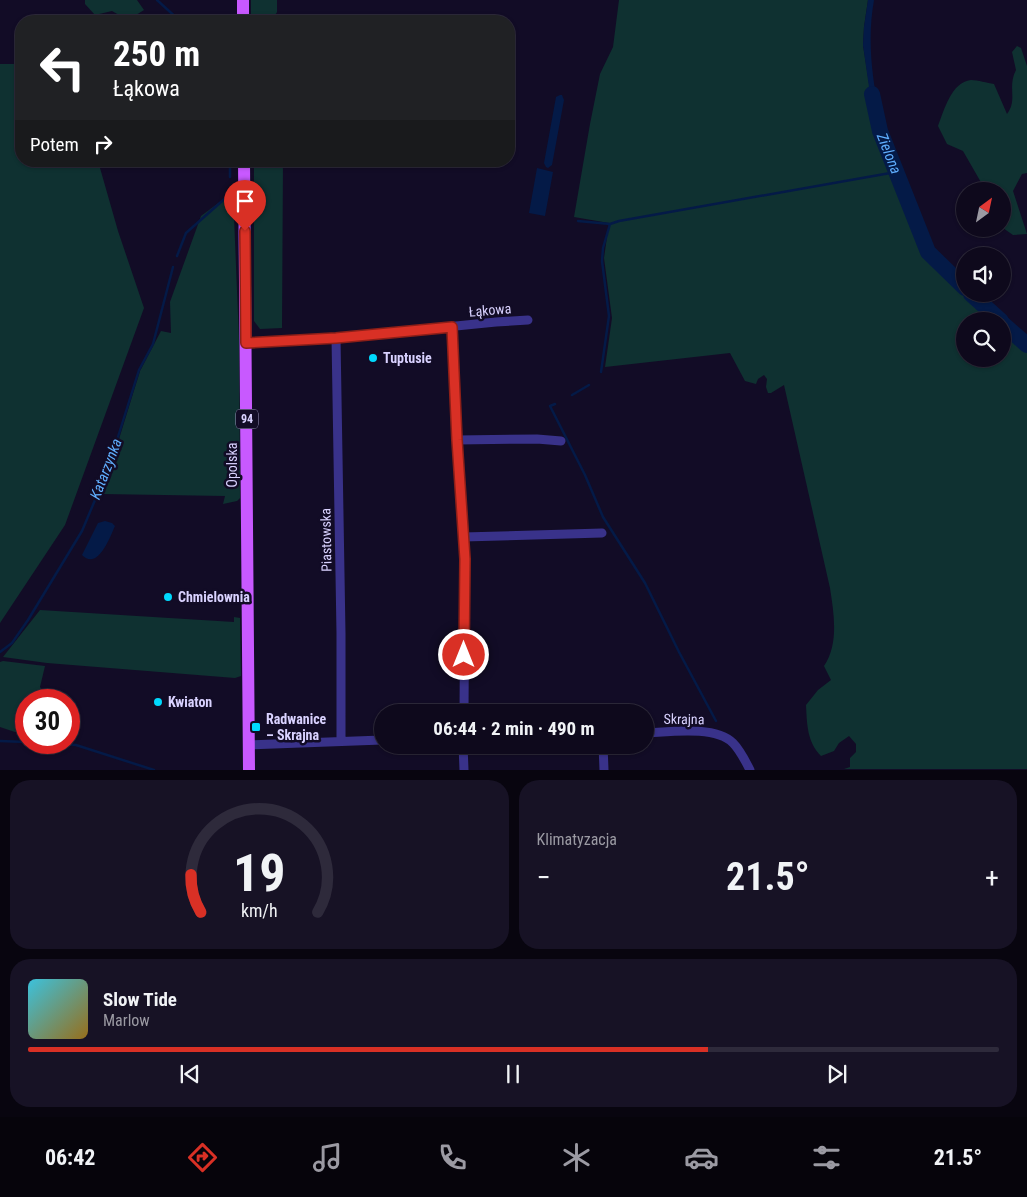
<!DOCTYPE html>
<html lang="pl">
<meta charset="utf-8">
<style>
:root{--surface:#0e091c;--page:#171225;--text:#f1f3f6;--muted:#9b9aa3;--line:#2e2a3b;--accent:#d93025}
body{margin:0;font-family:"Roboto Condensed",sans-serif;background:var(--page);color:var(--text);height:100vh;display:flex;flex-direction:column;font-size:19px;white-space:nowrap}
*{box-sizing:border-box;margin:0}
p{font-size:16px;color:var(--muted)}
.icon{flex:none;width:28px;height:28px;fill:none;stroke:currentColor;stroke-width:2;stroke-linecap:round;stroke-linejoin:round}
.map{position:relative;height:770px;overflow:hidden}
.side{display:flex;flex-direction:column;gap:10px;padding:10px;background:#08050f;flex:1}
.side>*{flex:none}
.top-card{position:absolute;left:15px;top:15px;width:500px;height:152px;border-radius:20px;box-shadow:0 1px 4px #0004,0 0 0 1px var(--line);background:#202124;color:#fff;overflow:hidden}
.needle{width:32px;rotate:33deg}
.buttons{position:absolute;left:956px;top:182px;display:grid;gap:10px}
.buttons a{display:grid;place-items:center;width:55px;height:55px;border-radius:50%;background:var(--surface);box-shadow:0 1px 4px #0004,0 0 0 1px var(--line);font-size:25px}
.speed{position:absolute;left:15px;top:689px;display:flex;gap:10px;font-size:25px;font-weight:700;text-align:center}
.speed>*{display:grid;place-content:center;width:65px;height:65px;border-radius:50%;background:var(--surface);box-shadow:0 1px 4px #0004,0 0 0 1px var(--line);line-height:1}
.speed .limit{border:8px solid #d22;background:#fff;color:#111}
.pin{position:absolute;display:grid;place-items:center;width:42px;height:42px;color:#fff;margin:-51px -21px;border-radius:50% 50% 50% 0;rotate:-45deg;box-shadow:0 0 5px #0007}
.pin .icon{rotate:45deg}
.me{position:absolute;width:55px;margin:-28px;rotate:0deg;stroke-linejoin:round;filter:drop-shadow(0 0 4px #0008)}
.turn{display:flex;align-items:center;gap:18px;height:105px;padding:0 15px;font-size:22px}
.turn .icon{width:65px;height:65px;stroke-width:2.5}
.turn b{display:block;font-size:35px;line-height:42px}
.then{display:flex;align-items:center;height:48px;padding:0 15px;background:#0003;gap:10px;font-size:19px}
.big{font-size:38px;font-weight:700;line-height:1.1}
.side .tile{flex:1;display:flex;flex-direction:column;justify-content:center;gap:8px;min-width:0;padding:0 18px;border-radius:20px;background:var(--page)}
.side .dial{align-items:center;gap:0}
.dial svg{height:130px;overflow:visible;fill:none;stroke:var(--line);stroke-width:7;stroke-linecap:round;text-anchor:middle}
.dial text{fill:var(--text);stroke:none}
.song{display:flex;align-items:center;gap:15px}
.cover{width:60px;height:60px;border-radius:8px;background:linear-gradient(135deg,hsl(190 70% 55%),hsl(40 70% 35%))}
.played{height:5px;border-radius:2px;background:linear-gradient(90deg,var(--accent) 70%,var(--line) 70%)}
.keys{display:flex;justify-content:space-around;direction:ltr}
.heat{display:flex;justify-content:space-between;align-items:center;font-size:28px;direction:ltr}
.side .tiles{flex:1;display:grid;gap:10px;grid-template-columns:1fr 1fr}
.tile:last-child{grid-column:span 2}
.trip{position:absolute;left:374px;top:704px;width:280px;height:50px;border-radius:25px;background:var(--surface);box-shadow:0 1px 4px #0004,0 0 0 1px var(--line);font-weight:700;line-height:50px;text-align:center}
.menu{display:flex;height:80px;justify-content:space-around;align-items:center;background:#06040b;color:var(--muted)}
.menu .icon{width:35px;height:35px}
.menu .current{color:var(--accent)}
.menu b{font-size:22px;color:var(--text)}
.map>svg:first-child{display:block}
.green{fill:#0f3131}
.water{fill:#041a47}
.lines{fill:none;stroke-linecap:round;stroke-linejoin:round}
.stream{stroke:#041a47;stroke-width:2.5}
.river{stroke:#041a47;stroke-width:16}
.minor{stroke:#39328a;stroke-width:9}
.primary{stroke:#c859ff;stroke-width:12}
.route-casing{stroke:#8d1f18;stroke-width:12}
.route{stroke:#d93025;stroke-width:9}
.poi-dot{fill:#00d9fd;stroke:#120c26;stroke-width:2}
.labels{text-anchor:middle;stroke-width:5;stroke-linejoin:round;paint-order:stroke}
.shield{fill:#120c26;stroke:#9d97be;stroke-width:1}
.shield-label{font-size:12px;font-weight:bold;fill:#d9d2ff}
.street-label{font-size:14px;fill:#d9d2ff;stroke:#120c26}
.poi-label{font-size:14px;font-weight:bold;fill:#d9d2ff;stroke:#120c26;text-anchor:start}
.water-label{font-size:15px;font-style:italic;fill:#60afff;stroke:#120c26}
</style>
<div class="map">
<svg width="1027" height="770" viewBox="0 0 1027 770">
<rect width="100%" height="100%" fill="#120c26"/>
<path class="green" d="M85,0H137L144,10L128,20L112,11L95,15L85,4Z
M251,0H277V12L272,21H251Z
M619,0H868L864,27L863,45L875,123L922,247L935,264L965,291V294H968L997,321H965V359H1002L1003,327L1027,349V769H844L850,767V758L856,752V744L849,736L839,743L834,751L821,756C807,742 807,724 806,705L818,690L831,680L824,666C839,644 834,614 830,588L784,385L771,393H768L766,387L767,379L764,375L758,379L756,384L745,381L730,353L605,367L612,318L604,258L609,223L574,217L590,124L600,74L613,47Z
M1017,46L1021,48L1027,66V173L1022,174L1013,191L1027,234L1013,235L1003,228L1002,191H986L963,151L947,144L938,126C944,111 951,82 971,80C978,80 987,83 994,84L1007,114C1018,100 1007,87 1016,70L1012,52Z
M0,64H21V161H98L118,231L144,308L65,525L0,623Z
M254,161H283L282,328L260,329L254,321Z
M233,192L239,340L240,498L237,501L223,504L225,496L102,494L140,371L161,331L171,333L170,302L201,216Z
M40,610L234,622V617L240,618L241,676L235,678L47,663L3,657Z
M3,661L45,666L40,687L42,690L41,700H26V732H15L0,727V662Z"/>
<path class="water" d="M868,0H874C867,40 872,74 879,114L873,115L863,45L864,27Z
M560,95H562L564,100L552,165L548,168L546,167L544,163L556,97Z
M537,168L553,172L545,216L529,213Z
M105,521L112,523L115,526C110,537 98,571 82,555L98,523Z"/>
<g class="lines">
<path class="stream" d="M157,0L180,21
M230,161V177
M578,221L610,224L619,221L896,172
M177,256L186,233L230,194
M601,372L609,316L602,261L603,248L610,224
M572,395L589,385
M555,404L550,406L585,475L603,517L645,583L679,652L716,721
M0,652L12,643L28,620L82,531L95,500L117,440L139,370L153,344L173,267
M0,741L26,742
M36,742L76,745L154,770"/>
<g class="river">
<path id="s1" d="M872,94L880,131L928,252L965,288"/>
<path d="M971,294L1001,321"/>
<path d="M1002,323L1027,345"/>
</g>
<path class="minor" d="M452,327L457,440L465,559L464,712
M336,338L341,633V741
M246,343L336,338L496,322L528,320
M457,440L537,439L561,441
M463,537L602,533
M645,733C669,732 715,725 733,743C740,750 745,760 750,770
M250,745L382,740
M463,745L464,770
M603,745L604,770"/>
<path class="primary" d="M243,0V21
M244,161L249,770"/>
</g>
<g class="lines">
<defs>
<path id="route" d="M245,231L246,343L336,338L452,327L457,440L465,559L464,655"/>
</defs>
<use href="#route" class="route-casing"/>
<use href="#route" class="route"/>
</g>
<g class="poi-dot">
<circle cx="373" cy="358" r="5"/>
<circle cx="168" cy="597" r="5"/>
<circle cx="158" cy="702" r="5"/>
<rect x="251" y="722" width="10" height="10" rx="2.5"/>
</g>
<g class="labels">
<rect class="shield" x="236" y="409.5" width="22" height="19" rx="4"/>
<g class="shield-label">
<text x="247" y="423">94</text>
</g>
<g class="street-label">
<text transform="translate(490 310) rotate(-5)" y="5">Łąkowa</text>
<text transform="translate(232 465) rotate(-90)" y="5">Opolska</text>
<text transform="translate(326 540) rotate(-91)" y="5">Piastowska</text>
<text transform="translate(684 719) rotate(1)" y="5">Skrajna</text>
</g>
<g class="poi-label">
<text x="383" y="363">Tuptusie</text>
<text x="178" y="602">Chmielownia</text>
<text x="168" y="707">Kwiaton</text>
<text x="266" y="724">Radwanice<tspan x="266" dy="16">– Skrajna</tspan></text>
</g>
<g class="water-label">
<text dy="5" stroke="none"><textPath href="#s1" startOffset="62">Zielona</textPath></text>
<text transform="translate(106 469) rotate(-69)" y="5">Katarzynka</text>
</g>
</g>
</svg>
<div class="buttons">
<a><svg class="needle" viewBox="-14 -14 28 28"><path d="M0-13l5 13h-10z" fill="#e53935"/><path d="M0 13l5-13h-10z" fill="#9b9aa3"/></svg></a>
<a><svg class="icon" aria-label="sound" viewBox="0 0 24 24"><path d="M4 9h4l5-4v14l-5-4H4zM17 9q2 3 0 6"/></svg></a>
<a><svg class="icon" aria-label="search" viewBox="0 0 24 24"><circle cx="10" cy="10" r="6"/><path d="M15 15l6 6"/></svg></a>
</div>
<div class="speed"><div class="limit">30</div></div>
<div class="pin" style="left:245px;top:231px;background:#d93025"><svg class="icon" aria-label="arrive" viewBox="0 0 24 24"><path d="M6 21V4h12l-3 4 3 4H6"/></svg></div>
<svg class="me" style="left:464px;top:655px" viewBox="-20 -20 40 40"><circle r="17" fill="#d93025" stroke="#fff" stroke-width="3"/><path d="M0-11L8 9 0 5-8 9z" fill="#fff"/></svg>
<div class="trip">06:44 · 2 min · 490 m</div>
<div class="top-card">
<div class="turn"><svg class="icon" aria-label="left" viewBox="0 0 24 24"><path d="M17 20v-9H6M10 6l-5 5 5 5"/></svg><div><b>250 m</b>Łąkowa</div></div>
<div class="then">Potem<svg class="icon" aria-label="right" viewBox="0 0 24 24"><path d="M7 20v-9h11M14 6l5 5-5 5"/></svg></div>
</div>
</div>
<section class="side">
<div class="tiles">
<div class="tile dial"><svg viewBox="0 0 100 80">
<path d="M14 69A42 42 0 1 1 86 69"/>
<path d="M14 69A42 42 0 0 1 8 46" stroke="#d93025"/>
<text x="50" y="56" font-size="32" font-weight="700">19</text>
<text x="50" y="72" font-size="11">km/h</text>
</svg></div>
<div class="tile"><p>Klimatyzacja</p>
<div class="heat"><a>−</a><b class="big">21.5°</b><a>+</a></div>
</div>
<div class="tile">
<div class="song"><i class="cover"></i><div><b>Slow Tide</b><p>Marlow</p></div></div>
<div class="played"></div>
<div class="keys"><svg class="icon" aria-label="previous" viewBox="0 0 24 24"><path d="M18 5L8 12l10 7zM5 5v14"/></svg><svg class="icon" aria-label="pause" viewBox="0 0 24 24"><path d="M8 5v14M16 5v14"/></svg><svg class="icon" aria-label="next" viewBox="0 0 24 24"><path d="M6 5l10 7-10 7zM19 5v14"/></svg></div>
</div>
</div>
</section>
<nav class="menu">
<b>06:42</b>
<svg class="icon current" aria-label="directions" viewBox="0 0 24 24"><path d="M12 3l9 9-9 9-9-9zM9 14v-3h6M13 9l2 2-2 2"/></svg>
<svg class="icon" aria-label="music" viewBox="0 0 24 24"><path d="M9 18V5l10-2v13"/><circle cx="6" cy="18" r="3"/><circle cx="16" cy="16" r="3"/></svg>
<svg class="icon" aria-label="phone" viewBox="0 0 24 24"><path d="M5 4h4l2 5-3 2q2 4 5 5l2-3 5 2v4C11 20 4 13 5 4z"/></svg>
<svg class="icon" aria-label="climate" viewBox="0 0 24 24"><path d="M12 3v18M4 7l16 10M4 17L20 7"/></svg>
<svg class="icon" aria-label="car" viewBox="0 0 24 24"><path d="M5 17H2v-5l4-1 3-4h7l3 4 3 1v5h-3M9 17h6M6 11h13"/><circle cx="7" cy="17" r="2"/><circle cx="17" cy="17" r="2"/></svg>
<svg class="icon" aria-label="filters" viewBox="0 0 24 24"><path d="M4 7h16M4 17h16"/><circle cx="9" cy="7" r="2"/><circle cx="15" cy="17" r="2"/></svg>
<b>21.5°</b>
</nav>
